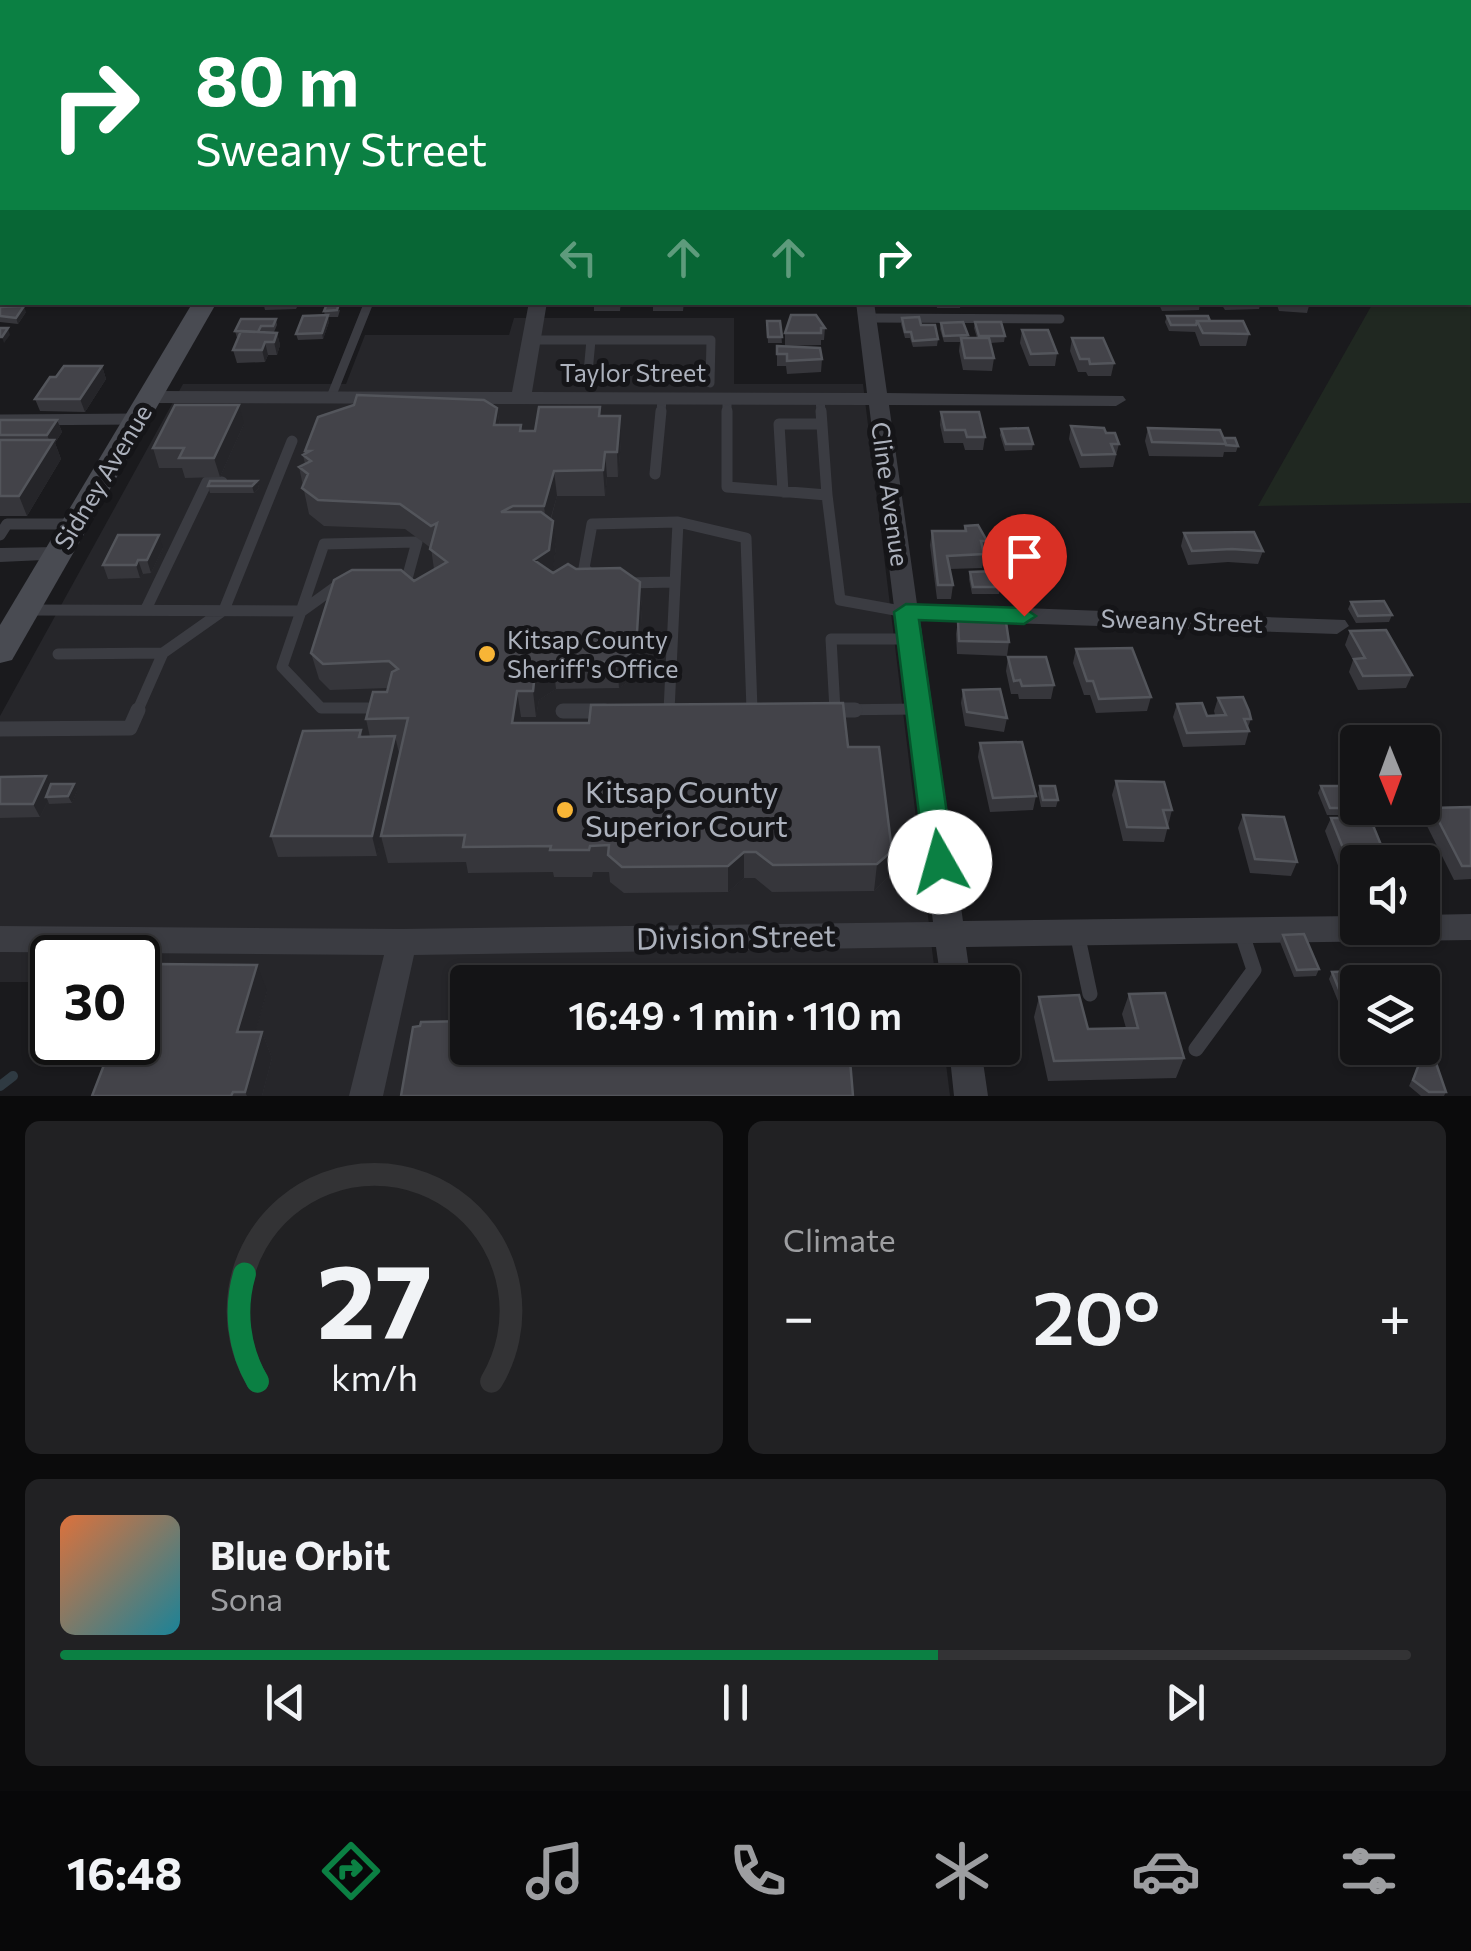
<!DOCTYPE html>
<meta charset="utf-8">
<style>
:root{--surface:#141416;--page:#212123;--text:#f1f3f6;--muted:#9d9ea1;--line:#333335;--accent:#0b8043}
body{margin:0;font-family:Commissioner,sans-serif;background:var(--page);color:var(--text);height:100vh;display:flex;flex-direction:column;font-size:38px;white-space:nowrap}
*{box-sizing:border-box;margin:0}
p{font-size:32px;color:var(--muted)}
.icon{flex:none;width:55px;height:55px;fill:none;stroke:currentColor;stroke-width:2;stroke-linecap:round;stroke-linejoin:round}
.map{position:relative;height:1096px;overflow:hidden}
.panel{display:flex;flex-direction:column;gap:25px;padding:25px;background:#0b0b0c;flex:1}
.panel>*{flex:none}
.guide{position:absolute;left:0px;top:0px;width:1472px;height:305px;box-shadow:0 2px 8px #0004,0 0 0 2px var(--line);background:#0b8043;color:#fff;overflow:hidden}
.needle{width:65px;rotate:179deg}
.tools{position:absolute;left:1340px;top:725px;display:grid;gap:20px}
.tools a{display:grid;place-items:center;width:100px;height:100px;border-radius:10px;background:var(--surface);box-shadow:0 2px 8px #0004,0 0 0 2px var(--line);font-size:50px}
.speed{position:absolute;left:30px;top:935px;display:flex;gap:20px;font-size:50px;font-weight:700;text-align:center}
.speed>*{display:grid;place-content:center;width:130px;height:130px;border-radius:50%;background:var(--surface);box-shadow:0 2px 8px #0004,0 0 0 2px var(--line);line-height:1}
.speed .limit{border:5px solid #111;border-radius:15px;background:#fff;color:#111}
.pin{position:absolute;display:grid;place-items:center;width:85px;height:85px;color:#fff;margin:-102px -42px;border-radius:50% 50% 50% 0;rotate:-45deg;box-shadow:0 0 10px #0007}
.pin .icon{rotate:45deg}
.me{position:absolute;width:110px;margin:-55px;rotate:353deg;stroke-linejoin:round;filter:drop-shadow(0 0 8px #0008)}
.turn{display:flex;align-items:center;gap:35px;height:210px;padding:0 30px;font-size:45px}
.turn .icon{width:130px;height:130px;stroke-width:2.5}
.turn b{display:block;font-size:70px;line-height:85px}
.lanes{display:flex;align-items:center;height:95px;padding:0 30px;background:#0003;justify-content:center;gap:50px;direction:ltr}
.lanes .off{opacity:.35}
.big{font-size:75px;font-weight:600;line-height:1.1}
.panel .card{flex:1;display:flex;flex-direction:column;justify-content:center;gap:15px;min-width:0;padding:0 35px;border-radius:15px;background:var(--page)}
.panel .dial{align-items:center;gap:0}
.dial svg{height:260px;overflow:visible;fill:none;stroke:var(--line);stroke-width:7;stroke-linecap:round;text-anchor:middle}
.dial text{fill:var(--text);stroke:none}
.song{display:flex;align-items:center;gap:30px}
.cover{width:120px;height:120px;border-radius:15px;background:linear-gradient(135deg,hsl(20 70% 55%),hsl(190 70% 35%))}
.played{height:10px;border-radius:5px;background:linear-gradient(90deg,var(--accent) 65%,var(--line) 65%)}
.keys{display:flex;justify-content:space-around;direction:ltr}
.heat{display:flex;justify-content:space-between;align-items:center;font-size:55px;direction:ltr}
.panel .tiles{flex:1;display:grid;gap:25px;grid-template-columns:1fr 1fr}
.card:last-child{grid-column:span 2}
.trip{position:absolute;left:450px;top:965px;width:570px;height:100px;border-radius:10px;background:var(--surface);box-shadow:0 2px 8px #0004,0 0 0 2px var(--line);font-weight:600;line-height:100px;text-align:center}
.tab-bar{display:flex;height:160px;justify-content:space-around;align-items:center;background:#080809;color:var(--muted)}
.tab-bar .icon{width:70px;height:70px}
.tab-bar .current{color:var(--accent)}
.tab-bar b{font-size:45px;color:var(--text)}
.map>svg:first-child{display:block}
.built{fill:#26262a}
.green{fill:#202821}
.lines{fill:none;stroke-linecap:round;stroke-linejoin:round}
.stream{stroke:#2f3a42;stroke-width:10}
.lane-far2{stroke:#3b3c42;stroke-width:9}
.lane-far1{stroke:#3b3c42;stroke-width:11}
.lane{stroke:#3b3c42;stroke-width:15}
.street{fill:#3b3c42;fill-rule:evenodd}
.secondary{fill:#494b52;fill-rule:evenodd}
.wall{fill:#36363b}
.shaded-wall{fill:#252529}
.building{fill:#434349;stroke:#53555b;stroke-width:2.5}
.route{fill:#0b8043;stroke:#07532c;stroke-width:2.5}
.poi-dot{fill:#f8b536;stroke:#151518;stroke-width:4}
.labels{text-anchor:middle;stroke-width:10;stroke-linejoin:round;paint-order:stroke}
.street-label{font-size:25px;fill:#acb1bc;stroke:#151518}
.poi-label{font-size:25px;fill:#acb1bc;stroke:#151518;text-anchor:start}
.near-poi-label{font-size:30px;fill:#acb1bc;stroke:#151518;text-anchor:start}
.near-street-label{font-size:30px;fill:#acb1bc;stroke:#151518}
</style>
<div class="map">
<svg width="1471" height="1096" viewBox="0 0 1471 1096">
<rect width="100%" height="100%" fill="#1a1a1d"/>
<path class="built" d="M514,318H734V384H863L936,982H468V1048H944L950,1096H110L138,1042L151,982H138V958H52V982H0V716L183,384H346L365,335H509Z"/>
<path class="green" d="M1470,115L1471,503L1258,506L1373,303L1470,302Z"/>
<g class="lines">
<path class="stream" d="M0,1086L13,1076"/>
<path class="lane-far2" d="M867,318L1060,319
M531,340H711L710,383
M587,383L591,340
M331,397L369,302
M727,398V413
M820,398L821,413
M661,413L662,398"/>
<path class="lane-far1" d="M727,411V487L827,495L840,600L906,612
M821,411L827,495
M0,420L138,419
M655,474L661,411
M783,492L779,424H822
M678,522L746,538L752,710
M0,535L7,524H75
M595,579L584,568L592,524L678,522L669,711
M627,583L675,582
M146,609L207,482H222
M27,610L302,611L334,588H346
M58,654L163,653L224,610L292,441
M376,708H321L282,667L324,544L417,542L405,586
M829,710L919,709
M835,710L831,639H910
M563,711H605
M137,712L163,653"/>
<path class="lane" d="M829,710H855
M563,711H605
M0,729L130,728L138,710
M1077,933L1090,994
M1196,1049L1254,970L1241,931"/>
<path class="street" d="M968,0H980L981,2H969Z
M0,255H2V265H0Z
M529,302H547L532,392L867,393L856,302H874L887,393L1123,396L1126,400L1116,406L889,405L917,604L1345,620L1349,626L1337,634L920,620L963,921L1358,916V928H1422V915L1471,914V940L966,947L971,982H941L936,947L414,955L383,1096H349L384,955L0,952V926L402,929L933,922L869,405L150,403L140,397L150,391L512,392Z
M57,547L68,554L65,559L0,562V548Z
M949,1048H981L988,1096H954Z"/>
<path class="secondary" d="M193,302H217L12,660L0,663V625Z"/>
</g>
<path class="wall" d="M278,0H354L353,2H279Z
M263,302H316L313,307L299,303L296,309L265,310Z
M594,302H621L620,311H594Z
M653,302H684L683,311H653Z
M936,302H961L960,308H937Z
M974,302H997L996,306L976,307Z
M1158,302H1200L1199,310L1162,311Z
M1220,302H1261L1259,309L1225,310Z
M1276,302H1310L1307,313L1279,311Z
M0,307L26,312L18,324L0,322Z
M340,310L338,317H328L329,322L323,339L298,340L296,334L325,316L324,311Z
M1167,316L1210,321L1249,334L1246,346H1200L1195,332L1169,331L1165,322Z
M902,318L921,325L938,339L937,346L913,347L910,338H905L901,324Z
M276,319L277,325L274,332L277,333L280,345L277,355H268L265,362L237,363L233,350L239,338H237L235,331Z
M767,321H780L782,343H768Z
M975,322L1005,336L1004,342L990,343L994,358L992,371L963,370L959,351L960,342H944L940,329L941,323L968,335L967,338H977L974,328Z
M825,328L824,340H821V345L785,346V333Z
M1022,330L1057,353L1055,366H1029L1020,343Z
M1072,338L1114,363L1111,376H1088L1086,372H1078L1070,351Z
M777,346L822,359L821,372L787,374L786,366H777Z
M102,366L106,379L85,412L40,411L35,399L56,377Z
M497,408L500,425H521L522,431H535L601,416L621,441L618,477H607L605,496H557L551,519L556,547L552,573L576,569L640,582L642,608L638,675L619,688L556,689L539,700L536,717H521L520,723L848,747L888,877L874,891L772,892L755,878H744L728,892L624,893L610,882L609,872H593L592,877H554L553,872L468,873L466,862L388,863L381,836L377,856L278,857L271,836L361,730L362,737H370L366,719L387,692L388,688L330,690L319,679L311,653L414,581L434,569L431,548L405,529L324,526L309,514L299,467L305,464L303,455L305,453V451Z
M941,412L985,437L983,450H965L963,443H944L940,425Z
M0,420H57L62,432L55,443L61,459L27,516H0Z
M244,424L220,477L185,478L182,468H159L153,448Z
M1071,426L1106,433L1119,444L1113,467L1080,468L1069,439Z
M1148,428L1224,438L1238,446L1236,452H1224L1223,457L1149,456L1145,441Z
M1001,429L1033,444L1032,450L1005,451L1000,435Z
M257,481L259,488L254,493H210L208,486Z
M965,526L987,541L982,568L950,569L953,585L951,599H937L930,545L932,531H964Z
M1184,533L1263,551L1258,564L1228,562L1188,565L1181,546Z
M163,548L151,573L143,574L140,578L108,579L103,565Z
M970,572L1000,587L999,594H972L969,579Z
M1351,602L1392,615L1389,622L1356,623L1348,609Z
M958,621L1009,642L1007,656L957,654L956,634Z
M1350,631L1412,675L1406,688L1358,690L1349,672L1353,660L1345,645Z
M1076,649L1151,697L1147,711L1096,713L1090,695H1084L1073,663Z
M1008,657L1054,685L1051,699H1019L1018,694H1011L1006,671Z
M963,690L1007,718L1004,732L965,726L961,703Z
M1218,698L1251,719L1248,727L1249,731L1245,745L1183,747L1173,717L1177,704L1207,716L1215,715L1214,711Z
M980,743L1036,796L1033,810L990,812L978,757Z
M0,777L51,786L77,791L72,803L49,804L48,801L40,817L0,818Z
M1116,781L1172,810L1164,842L1123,841L1112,795Z
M1040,786L1058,800L1056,807H1041L1038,793Z
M1321,786L1353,808L1350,815H1327L1318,793Z
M1422,798L1425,803L1422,810H1393L1392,808H1422Z
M1471,807V879L1454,880L1425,822L1432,808Z
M1243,815L1297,862L1291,876L1250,873L1238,828Z
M1331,818L1358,862V876H1342L1325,831Z
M1283,935L1319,969L1316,976L1294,977L1280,942Z
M1332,972L1358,982V1006H1340L1329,979Z
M267,991L255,1032H262L272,1058L262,1096H92L122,1052Z
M1129,994L1184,1058L1176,1078L1048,1081L1034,1017L1039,997L1088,1029L1126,1028L1122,1014Z
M1419,1064L1446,1092L1444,1096H1421L1409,1086Z"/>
<path class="shaded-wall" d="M0,225L2,232V246L0,249Z
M24,306L26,312L18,324L16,318Z
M328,315L329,322L323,339L322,333Z
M8,328L10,335L4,343L2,337Z
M277,333L280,345L277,355L274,342Z
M265,342L268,355L265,362L262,350Z
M102,366L106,379L85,412L80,399Z
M239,405L244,424L220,477L214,458Z
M497,408L501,433L494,425Z
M620,416L621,441L618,477L617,452Z
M57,420L62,432L55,443L61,459L27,516L19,496L51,444L47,435Z
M605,452L607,477L605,496L603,470Z
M554,471L557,496L547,531L544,506Z
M257,481L259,488L254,493L252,486Z
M553,521L556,547L552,576L534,560Z
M159,535L163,548L151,573L147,560Z
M138,560L143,574L140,578L136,565Z
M640,582L642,608L638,675L619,688L617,662Z
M553,662L556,689L539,700L536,717L533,691L535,673Z
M517,691L521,717L516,750L512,723Z
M395,736L400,757L377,856L372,836Z
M46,776L53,790L46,797L48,801L40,817L33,804Z
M74,784L77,791L72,803L68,796Z
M892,851L888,877L874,891L877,864Z
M744,852V878L728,892V866Z
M257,965L267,991L248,1058L237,1032Z
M262,1032L272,1058L262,1096H247L245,1092Z"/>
<path class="building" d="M239,0H252L250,2H238Z
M430,0H529L528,2H435L436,1Z
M606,0H619V2H606Z
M1297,0H1324L1325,2H1298Z
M0,195H2V224H0Z
M0,263H2V277L0,280Z
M327,304H339L337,310L324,311Z
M24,306L16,318L0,316V307Z
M328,315L322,333L296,334L303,316Z
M791,315H816L825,328H821V333H785Z
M1167,316H1208L1210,321H1197L1196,325H1171Z
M919,317L921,325H935L938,339L913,341L911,332H905L902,318Z
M241,319H276L273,326H261L258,332L235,331Z
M767,321H780L782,337H768Z
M1197,321H1243L1249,334L1203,333Z
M963,322L968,335L944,336L941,323Z
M975,322H1001L1005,336H979Z
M0,328H8L2,337H0Z
M1022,330H1048L1057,353L1031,354Z
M241,331L277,333L274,342H265L262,350H233Z
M961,338H989L994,358H965Z
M1072,338H1103L1114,363L1090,364L1089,359H1080Z
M777,346L820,348L822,359L787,361V354H777Z
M64,366H102L80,399H35L50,377H56Z
M357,395L484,400L497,408L494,425H521L520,431H535L539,407H600L599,416H620L617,452H605L603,470L554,471L544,506H513L501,512H541L553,521L549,550L534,560L553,573L568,564L576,569L620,568L640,582L636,649L617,662H553L535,673L533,691H517L512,723H589L591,705L843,703L848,747H879L892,851L877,864L773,865L756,852H744L728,866L622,867L608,855L609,845L590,846L589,850H550L551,846L463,847L465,835L381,836L408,718L366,719L373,692H387L392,672L398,669L389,661L323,664L311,653L334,580L352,570H401L414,581L447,562L430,549L437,523L431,526L400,504L318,500L302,488L308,474L299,467L311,461L303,455L310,451H305L318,417L354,405Z
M175,405H239L214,458H179L184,448H153Z
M941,412H979L985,437H967L965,430H945Z
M0,420H57L47,435H0Z
M1071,426L1104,428L1106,433H1115L1119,444H1111L1115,454L1082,455Z
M1028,428L1033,444H1006L1001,429Z
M1148,428L1220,430L1226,444L1152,442Z
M1224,438H1235L1238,446L1226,445Z
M0,440H54L19,496H0Z
M210,481H257L252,486H208Z
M978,525L987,541H981L984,554L947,556L953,585H938L932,531H966L965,526Z
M1254,532L1263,551L1232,549L1192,551L1184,533Z
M118,535H159L147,560H138L136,565H103Z
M996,571L1000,587H973L970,572Z
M1384,601L1392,615L1358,616L1351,602Z
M958,621L1006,622L1009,642L959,641Z
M1386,630L1412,675L1363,676L1354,659L1365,658L1350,631Z
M1132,648L1151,697L1099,699L1093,681H1087L1076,649Z
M1008,657H1046L1054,685L1022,686L1020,680L1014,681Z
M1000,689L1007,718L967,712L963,690Z
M1243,697L1249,711L1251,719H1244L1249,731L1187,733L1177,704L1202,703L1207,716L1226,715L1218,698Z
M361,730L359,737L395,736L372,836H271L303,731Z
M1022,742L1036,796L993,798L980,743Z
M46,776L33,804H0V777Z
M1116,781L1164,782L1172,810H1163L1168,828L1127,827Z
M51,784H74L68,796L46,797Z
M1040,786H1055L1058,800H1043Z
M1321,786H1343L1353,808H1330Z
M1471,807V866H1462L1432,808Z
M1243,815L1284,817L1297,862L1255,859Z
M1331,818H1370L1388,862L1349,863Z
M1304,934L1319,969L1297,970L1283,935Z
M155,964L257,965L237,1032H262L245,1092H233L231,1096H92L109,1052H122L126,1042H138V1011Z
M1362,971L1367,982H1358V999H1343L1332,972Z
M749,974V982L842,980L843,982H511L512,978Z
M1165,993L1184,1058L1054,1061L1039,997L1079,995L1088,1029L1138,1028L1129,994Z
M468,1021V1048H849L853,1096H401L413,1027L420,1026L421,1022Z
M1436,1063L1446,1092H1429L1413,1080L1419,1064Z"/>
<path class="route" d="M906,604L1024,608L1036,616L1024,624L919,620L954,862L950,871L940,874L930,871L925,862L894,612Z"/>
<g class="poi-dot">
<circle cx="487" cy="654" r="10"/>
<circle cx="565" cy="810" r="10"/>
</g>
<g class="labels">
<g class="street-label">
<text x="633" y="382">Taylor Street</text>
<text transform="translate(103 477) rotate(-59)" y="9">Sidney Avenue</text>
<text transform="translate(890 494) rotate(82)" y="9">Cline Avenue</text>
<text transform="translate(1182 621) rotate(2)" y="9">Sweany Street</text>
</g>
<g class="poi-label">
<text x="507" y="649">Kitsap County<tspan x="507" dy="29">Sheriff's Office</tspan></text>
</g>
<g class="near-poi-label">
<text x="585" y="803">Kitsap County<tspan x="585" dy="34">Superior Court</tspan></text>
</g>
<g class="near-street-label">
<text transform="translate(736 938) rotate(-1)" y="10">Division Street</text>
</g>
</g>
</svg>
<div class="tools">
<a><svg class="needle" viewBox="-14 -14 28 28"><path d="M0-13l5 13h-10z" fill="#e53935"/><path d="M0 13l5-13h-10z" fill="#9d9ea1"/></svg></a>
<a><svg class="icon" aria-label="sound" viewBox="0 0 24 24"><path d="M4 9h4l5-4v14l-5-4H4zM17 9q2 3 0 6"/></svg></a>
<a><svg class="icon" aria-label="layers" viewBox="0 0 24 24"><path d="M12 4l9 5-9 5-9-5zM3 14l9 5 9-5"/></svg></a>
</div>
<div class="speed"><div class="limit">30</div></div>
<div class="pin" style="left:1024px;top:616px;background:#d93025"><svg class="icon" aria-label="arrive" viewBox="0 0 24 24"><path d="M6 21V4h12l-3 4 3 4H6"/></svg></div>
<svg class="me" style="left:940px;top:862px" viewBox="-20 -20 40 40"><circle r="19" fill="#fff"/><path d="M0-13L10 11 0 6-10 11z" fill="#0b8043"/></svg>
<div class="trip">16:49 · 1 min · 110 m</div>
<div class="guide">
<div class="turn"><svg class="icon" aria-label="right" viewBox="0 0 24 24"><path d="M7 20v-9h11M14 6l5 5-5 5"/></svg><div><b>80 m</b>Sweany Street</div></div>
<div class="lanes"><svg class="icon off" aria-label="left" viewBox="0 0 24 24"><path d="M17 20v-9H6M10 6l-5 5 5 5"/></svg><svg class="icon off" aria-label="ahead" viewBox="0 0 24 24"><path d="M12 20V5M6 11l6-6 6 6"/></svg><svg class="icon off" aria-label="ahead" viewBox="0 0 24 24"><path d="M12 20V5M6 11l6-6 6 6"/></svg><svg class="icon" aria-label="right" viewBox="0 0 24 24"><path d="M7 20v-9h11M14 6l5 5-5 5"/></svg></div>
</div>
</div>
<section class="panel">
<div class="tiles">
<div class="card dial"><svg viewBox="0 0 100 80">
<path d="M14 69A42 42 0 1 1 86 69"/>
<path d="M14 69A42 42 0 0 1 10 36" stroke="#0b8043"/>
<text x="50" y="56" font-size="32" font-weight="700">27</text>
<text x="50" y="72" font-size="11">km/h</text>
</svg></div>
<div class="card"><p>Climate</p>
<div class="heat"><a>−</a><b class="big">20°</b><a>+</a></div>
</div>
<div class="card">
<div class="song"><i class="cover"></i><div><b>Blue Orbit</b><p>Sona</p></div></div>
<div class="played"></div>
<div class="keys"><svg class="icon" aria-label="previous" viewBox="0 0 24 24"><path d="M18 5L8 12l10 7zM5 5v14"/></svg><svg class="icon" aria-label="pause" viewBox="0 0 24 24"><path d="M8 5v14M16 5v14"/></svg><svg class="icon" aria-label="next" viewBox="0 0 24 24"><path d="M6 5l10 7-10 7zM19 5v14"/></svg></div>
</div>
</div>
</section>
<nav class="tab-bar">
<b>16:48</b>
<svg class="icon current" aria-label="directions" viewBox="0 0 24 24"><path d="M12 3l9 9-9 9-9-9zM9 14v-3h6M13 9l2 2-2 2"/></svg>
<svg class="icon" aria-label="music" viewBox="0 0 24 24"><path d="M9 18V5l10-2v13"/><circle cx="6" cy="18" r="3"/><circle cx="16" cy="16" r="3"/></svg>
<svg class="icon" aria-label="phone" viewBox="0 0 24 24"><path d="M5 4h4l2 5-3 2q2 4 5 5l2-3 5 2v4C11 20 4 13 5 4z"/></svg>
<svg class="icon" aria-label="climate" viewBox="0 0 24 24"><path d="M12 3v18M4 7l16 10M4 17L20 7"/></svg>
<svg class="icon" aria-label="car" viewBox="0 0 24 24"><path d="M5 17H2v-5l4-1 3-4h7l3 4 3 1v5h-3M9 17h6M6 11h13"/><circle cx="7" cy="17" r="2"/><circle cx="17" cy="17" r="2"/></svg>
<svg class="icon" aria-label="filters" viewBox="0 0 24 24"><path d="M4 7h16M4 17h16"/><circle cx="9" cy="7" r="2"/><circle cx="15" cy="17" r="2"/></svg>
</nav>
